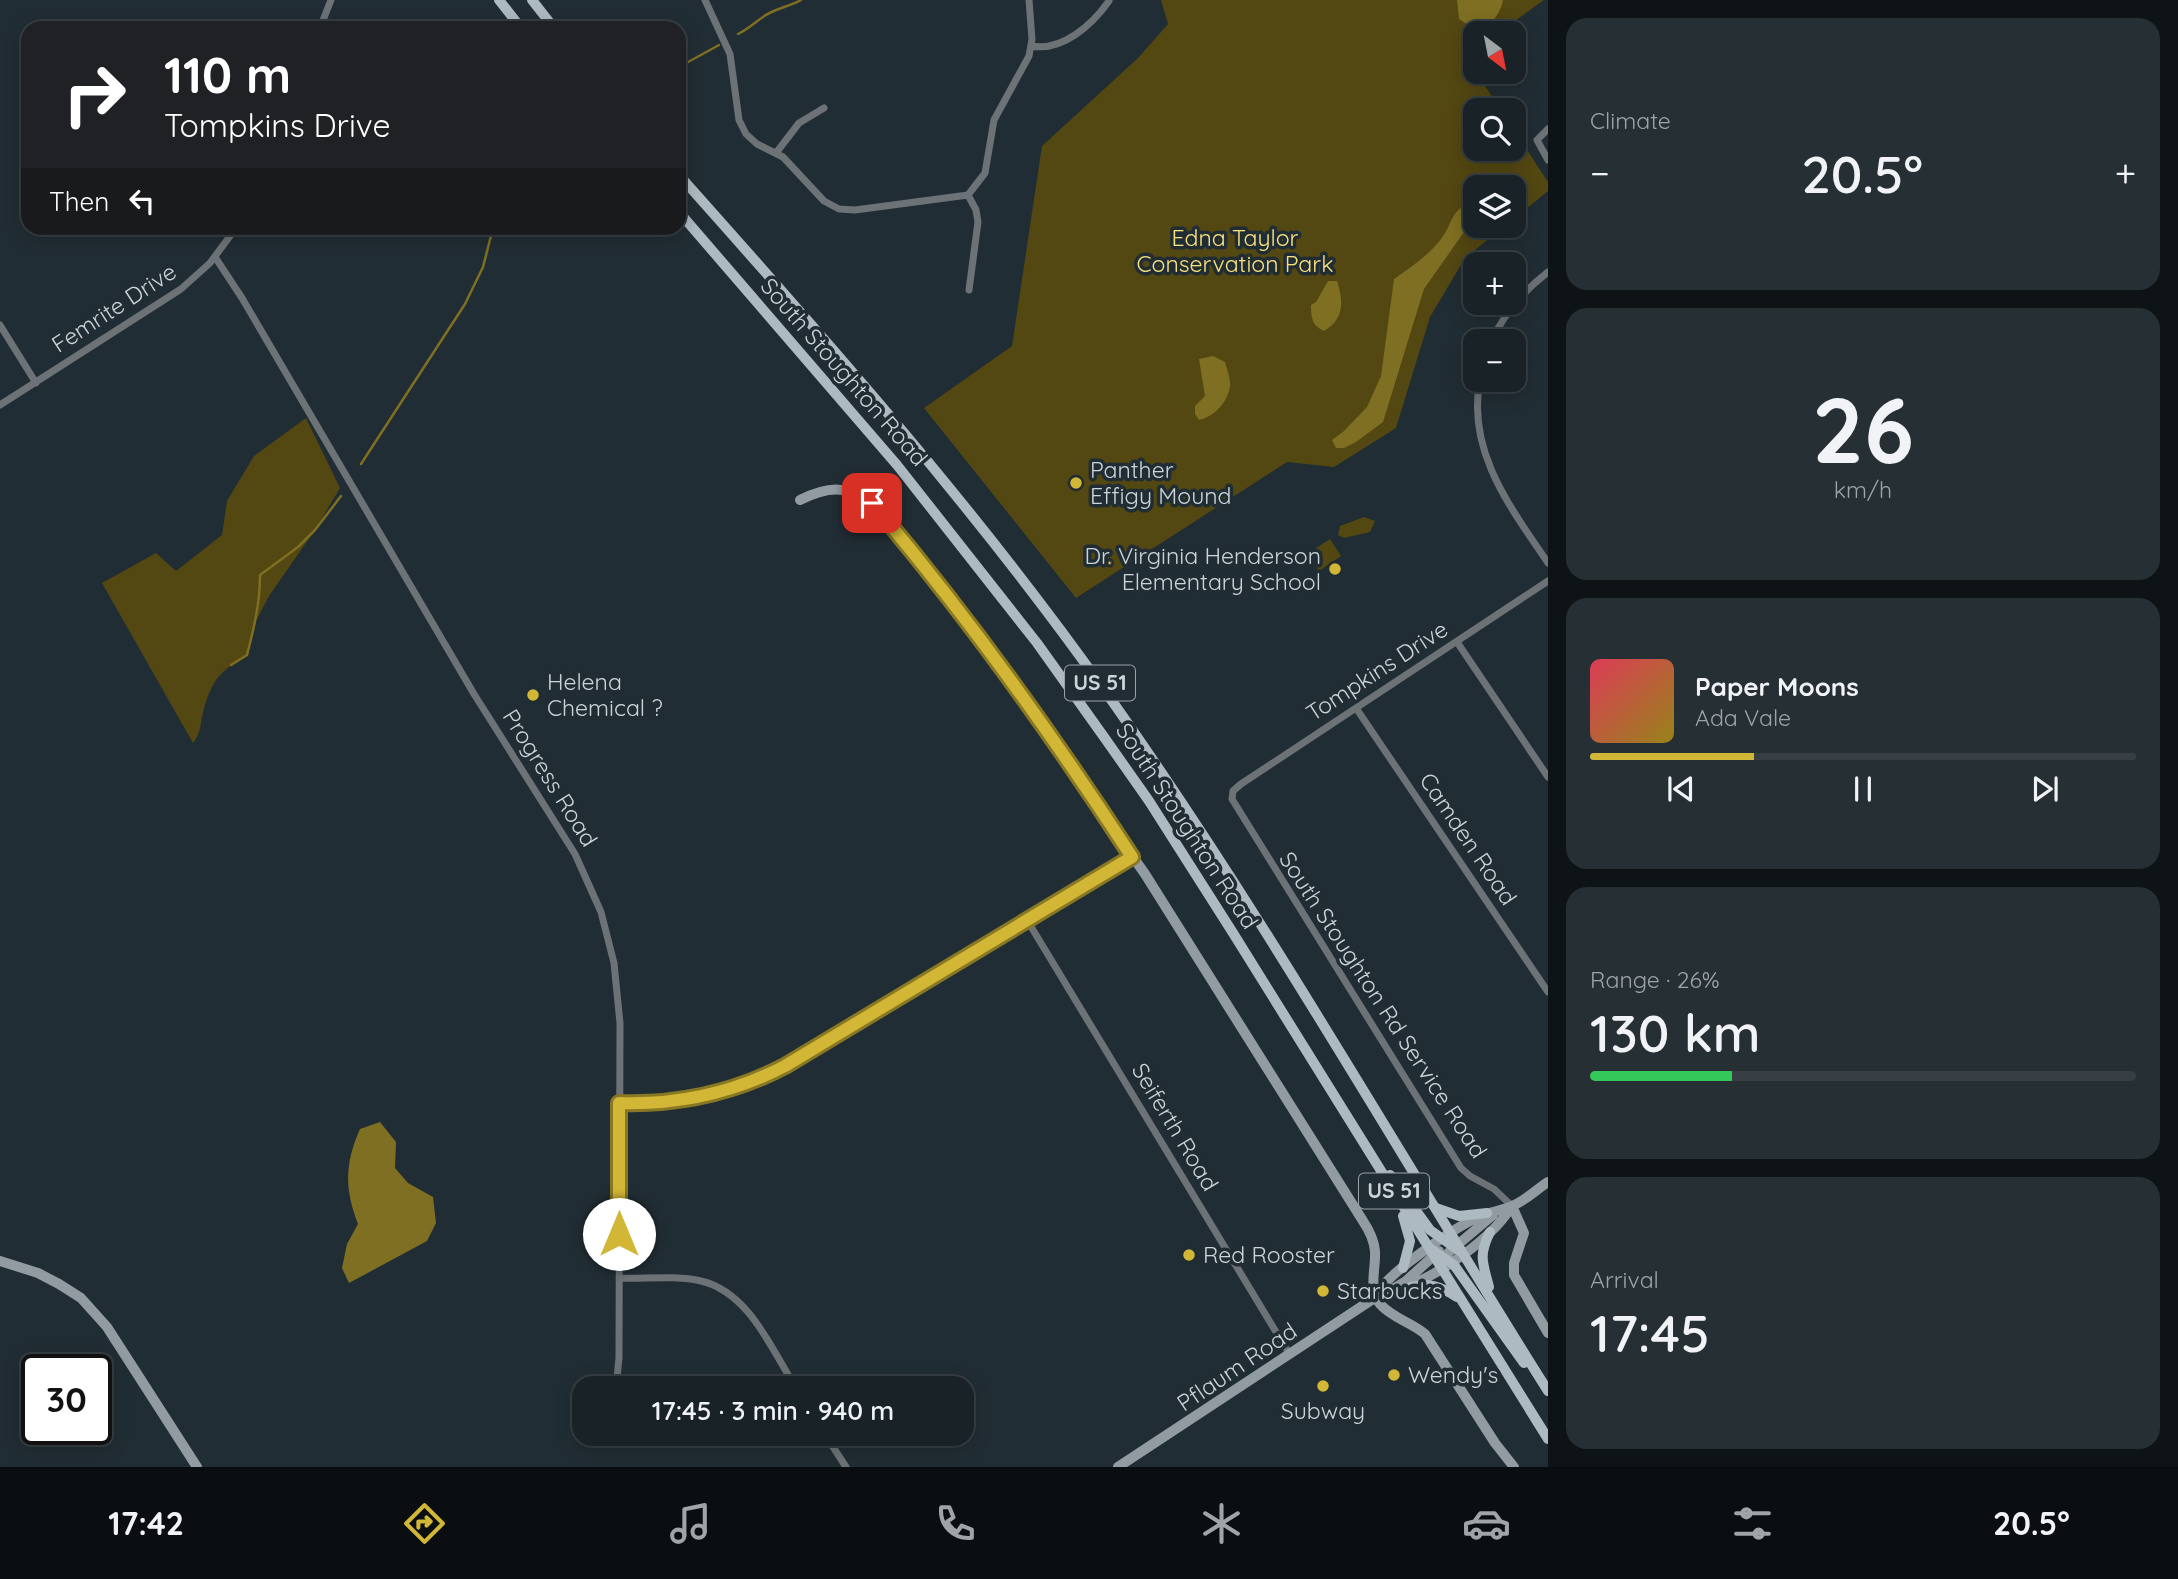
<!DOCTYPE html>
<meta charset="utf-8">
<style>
:root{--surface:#192227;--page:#262f33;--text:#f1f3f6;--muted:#9fa4a7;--line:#373f44;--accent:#d2b736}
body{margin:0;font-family:Quicksand,sans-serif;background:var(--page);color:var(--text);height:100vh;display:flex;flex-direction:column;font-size:26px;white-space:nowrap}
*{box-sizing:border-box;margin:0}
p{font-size:23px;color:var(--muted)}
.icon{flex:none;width:38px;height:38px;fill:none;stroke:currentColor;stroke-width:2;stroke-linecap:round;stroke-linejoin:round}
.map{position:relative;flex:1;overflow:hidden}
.panel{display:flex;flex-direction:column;gap:18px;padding:18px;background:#0e1315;width:630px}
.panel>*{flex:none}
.guide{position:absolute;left:21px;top:21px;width:665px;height:214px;border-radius:21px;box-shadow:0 4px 18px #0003,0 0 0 2px var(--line);background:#202124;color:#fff;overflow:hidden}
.needle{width:46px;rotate:148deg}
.controls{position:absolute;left:1463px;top:21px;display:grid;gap:14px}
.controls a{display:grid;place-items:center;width:63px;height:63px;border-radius:14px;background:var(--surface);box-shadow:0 4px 18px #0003,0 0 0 2px var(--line);font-size:35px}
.speed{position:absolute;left:21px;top:1354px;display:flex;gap:14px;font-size:35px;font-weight:700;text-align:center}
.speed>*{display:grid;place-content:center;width:91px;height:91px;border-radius:50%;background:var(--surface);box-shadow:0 4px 18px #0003,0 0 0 2px var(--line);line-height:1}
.speed .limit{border:4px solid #111;border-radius:10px;background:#fff;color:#111}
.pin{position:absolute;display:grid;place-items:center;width:60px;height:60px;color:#fff;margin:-30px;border-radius:14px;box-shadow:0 4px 10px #0006}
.me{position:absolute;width:77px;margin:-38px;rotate:0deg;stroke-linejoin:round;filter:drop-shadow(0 0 5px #0008)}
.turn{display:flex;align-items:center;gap:24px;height:147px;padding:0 28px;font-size:32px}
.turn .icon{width:91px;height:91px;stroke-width:2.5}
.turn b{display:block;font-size:49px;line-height:60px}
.then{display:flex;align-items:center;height:66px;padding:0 28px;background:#0003;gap:14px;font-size:26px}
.big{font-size:52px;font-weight:600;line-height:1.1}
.panel .tile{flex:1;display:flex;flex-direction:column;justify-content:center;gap:10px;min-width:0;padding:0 24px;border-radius:21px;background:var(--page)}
.panel .dial{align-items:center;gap:0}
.dial b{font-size:91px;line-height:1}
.song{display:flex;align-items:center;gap:21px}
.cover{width:84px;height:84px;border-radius:10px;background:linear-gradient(135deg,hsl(350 70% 55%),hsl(50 70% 35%))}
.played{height:7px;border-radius:4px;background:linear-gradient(90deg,var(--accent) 30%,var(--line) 30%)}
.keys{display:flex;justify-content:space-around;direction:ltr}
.heat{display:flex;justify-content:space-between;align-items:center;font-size:38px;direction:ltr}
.charge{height:10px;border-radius:5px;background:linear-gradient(90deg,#34c759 26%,var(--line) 0)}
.trip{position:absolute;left:572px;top:1376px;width:402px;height:70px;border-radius:21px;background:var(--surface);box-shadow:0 4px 18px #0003,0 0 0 2px var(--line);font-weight:600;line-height:70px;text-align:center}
.menu{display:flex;height:112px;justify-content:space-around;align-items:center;background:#0a0e10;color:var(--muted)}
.menu .icon{width:49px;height:49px}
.menu .active{color:var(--accent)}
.menu b{font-size:32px;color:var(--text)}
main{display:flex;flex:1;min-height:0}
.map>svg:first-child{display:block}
.green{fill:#534712}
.water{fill:#7f6f22}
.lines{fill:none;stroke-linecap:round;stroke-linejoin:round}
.stream{stroke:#7f6f22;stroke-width:2.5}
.street{stroke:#6c7276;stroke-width:7}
.secondary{stroke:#919ba1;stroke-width:10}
.primary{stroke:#adbac1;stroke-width:10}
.route-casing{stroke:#887723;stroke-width:18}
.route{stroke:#d2b736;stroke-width:12}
.poi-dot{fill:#d2b736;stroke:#212d34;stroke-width:2.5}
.labels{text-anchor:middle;stroke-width:7;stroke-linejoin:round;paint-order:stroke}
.shield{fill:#212d34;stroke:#99a2a7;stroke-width:2}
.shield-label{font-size:21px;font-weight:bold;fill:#ccd4d8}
.park-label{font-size:23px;fill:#f9e17a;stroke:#212d34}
.street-label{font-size:23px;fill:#ccd4d8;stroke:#212d34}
.poi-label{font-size:23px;fill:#ccd4d8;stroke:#212d34;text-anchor:start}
</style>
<main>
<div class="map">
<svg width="1548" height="1467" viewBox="0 0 1548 1467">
<rect width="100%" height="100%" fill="#212d34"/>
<path class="green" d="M1161,0H1544L1498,33H1475V49L1466,57L1501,110H1475V149H1514V130L1548,182V191L1514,219V187H1475V226H1505L1465,258L1430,317L1396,428L1334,467L1287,462L1076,598L924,408L1012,346L1042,146L1138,58L1168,24Z
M306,418L340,488L315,530L269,596L255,623L247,655C217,673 210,683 202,717C200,728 200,734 193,743L102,583L156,553L176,571L222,535L227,501L254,456Z
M1364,517L1375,521L1370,532L1344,538L1338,535L1340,526Z
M1330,539L1341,556L1319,571L1307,554Z"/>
<path class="water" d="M1457,0H1503C1501,12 1491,29 1475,28C1470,27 1464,22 1459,19Z
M1472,203L1474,213L1464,232L1424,289L1383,422L1356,442L1344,448H1336L1332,440L1344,431L1367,407L1381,376L1394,279C1410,268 1429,255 1441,239C1453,224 1450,209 1472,203Z
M1328,281H1337C1344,302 1344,319 1324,331C1312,325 1311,318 1311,305L1316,302Z
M1213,356L1225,362C1227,369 1231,380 1230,386C1228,402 1214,417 1199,420L1195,414V406L1205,396L1199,359Z
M380,1122L396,1142L395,1168L408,1183L433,1197L436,1223L427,1241L349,1283L342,1268L347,1244L358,1224C344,1188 345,1163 360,1129Z"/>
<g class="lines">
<path class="stream" d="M738,34C748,29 754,23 763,17C773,9 789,7 801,0
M679,67L719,45
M361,464L465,304L483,267L493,228
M231,665L247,655C254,628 260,603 260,575L298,547L315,530L341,496"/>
<path class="street" d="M705,0L730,54L739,120L746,134L757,144L783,157L824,201L839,209L855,210L968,195L985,173L994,120L1029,56L1032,39L1029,0
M320,28L331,0
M1031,46C1062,52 1092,25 1109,1
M1548,129L1537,140L1548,160
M776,153L799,123L824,108
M968,195L976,210L978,222L969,290
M215,257L242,298L474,694L575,854L601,912L614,963L620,1023L619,1358L616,1388
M0,325L36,383
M1491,341C1506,312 1522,292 1548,272
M1480,380C1466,451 1511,508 1548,563
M0,405L181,289L210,263L236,228
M1457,642L1548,777
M1356,708L1548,992
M1027,920L1290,1355
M619,1103C678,1104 733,1093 785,1066L1132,857
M1512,1206L1494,1189L1470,1176L1461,1168L1232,799L1233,791L1241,784L1548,581
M619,1278C645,1279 675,1275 701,1281C749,1292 772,1350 796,1388
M824,1433L846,1467"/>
<path class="secondary" d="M800,500C826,487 847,484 871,503L987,650L1145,874L1363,1221C1369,1230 1374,1240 1375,1251C1376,1270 1368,1288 1380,1304C1392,1318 1411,1322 1425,1334L1495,1443L1514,1467
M1512,1206L1524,1233L1514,1263V1275L1548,1333
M0,1261L38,1273L59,1284L81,1298L107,1327L197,1467
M1441,1264L1449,1252L1493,1215
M1391,1290L1406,1281L1439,1251
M1376,1297C1382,1276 1455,1228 1476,1218C1488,1212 1501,1211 1512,1206C1525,1201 1537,1189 1548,1182
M1118,1467L1376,1297C1420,1288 1488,1245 1512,1206"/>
<path class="primary" d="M499,0L521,28
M532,0L554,28
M679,175C828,342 976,509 1105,691C1265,916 1401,1158 1548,1391
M679,212L897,465L1037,643L1104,737L1149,801L1233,933L1548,1439
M1390,1175L1430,1230L1461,1252
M1436,1208L1459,1216L1487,1213
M1403,1216L1410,1241L1403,1268
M1431,1249L1454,1265L1524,1363
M1411,1287C1430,1283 1440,1286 1457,1297
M1489,1287C1483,1263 1478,1256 1490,1232"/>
</g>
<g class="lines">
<defs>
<path id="route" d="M619,1234V1103C678,1105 733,1093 785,1066L1132,857C1052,734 966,614 872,503"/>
</defs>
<use href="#route" class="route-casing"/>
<use href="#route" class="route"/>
</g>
<g class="poi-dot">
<circle cx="1076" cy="483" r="7"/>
<circle cx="1335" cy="569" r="7"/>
<circle cx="533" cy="695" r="7"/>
<circle cx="1189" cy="1255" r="7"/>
<circle cx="1323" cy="1291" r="7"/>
<circle cx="1394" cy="1375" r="7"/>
<circle cx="1323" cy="1386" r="7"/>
</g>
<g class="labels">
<g class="shield">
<rect x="1065" y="665.5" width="70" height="35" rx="5"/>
<rect x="1359" y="1173.5" width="70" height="35" rx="5"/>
</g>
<g class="shield-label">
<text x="1100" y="690">US 51</text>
<text x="1394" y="1198">US 51</text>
</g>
<g class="park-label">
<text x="1235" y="246">Edna Taylor<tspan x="1235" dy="26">Conservation Park</tspan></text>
</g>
<g class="street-label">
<text transform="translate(114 308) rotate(-33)" y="8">Femrite Drive</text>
<text transform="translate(844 372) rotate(49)" y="8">South Stoughton Road</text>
<text transform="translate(1377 671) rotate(-33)" y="8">Tompkins Drive</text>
<text transform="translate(550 778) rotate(58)" y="8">Progress Road</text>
<text transform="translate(1187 826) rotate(57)" y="8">South Stoughton Road</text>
<text transform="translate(1468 839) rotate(56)" y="8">Camden Road</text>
<text transform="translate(1383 1005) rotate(57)" y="8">South Stoughton Rd Service Road</text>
<text transform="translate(1175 1127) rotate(59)" y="8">Seiferth Road</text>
<text transform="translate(1237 1367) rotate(-34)" y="8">Pflaum Road</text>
</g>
<g class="poi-label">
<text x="1090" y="478">Panther<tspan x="1090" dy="26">Effigy Mound</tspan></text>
<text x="1321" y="564" text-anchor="end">Dr. Virginia Henderson<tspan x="1321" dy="26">Elementary School</tspan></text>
<text x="547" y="690">Helena<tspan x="547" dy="26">Chemical ?</tspan></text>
<text x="1203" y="1263">Red Rooster</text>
<text x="1337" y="1299">Starbucks</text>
<text x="1408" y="1383">Wendy's</text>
<text x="1323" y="1419" text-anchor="middle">Subway</text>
</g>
</g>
</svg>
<div class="controls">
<a><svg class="needle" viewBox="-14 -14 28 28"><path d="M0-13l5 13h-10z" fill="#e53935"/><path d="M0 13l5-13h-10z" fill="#9fa4a7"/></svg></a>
<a><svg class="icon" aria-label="search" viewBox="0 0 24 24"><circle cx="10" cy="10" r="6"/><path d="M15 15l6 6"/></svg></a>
<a><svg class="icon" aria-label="layers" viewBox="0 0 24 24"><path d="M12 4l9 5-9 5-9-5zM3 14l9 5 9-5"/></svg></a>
<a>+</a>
<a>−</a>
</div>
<div class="speed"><div class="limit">30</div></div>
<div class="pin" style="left:872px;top:503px;background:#d93025"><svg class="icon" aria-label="arrive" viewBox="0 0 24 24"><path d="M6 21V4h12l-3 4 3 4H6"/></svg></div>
<svg class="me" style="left:619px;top:1234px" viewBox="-20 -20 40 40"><circle r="19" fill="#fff"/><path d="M0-13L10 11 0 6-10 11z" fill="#d2b736"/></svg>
<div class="trip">17:45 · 3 min · 940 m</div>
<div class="guide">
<div class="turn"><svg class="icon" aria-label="right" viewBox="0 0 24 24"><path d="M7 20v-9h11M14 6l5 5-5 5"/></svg><div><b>110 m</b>Tompkins Drive</div></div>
<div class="then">Then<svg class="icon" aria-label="left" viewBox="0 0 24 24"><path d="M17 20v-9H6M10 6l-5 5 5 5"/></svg></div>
</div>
</div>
<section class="panel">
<div class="tile"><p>Climate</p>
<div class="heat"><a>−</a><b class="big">20.5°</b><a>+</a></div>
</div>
<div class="tile dial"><b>26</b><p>km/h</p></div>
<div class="tile">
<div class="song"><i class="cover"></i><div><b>Paper Moons</b><p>Ada Vale</p></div></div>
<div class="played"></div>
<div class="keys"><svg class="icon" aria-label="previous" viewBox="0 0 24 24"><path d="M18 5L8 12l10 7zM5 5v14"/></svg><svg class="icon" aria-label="pause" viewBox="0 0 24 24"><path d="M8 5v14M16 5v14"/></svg><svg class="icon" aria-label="next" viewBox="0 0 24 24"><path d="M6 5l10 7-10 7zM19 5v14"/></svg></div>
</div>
<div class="tile"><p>Range · 26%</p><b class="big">130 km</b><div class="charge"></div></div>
<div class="tile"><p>Arrival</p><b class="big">17:45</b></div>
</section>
</main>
<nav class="menu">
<b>17:42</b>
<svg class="icon active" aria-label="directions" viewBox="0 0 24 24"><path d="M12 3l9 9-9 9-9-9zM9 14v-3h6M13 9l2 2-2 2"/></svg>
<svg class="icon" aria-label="music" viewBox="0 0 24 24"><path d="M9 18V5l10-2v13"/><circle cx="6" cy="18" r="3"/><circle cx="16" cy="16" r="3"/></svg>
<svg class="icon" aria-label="phone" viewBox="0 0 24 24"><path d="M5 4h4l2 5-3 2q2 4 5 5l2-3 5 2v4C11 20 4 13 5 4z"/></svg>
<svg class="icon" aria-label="climate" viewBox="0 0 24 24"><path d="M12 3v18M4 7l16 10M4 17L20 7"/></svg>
<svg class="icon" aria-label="car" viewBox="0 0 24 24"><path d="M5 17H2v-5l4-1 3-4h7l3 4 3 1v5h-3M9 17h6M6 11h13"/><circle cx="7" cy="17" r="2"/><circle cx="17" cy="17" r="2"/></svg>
<svg class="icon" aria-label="filters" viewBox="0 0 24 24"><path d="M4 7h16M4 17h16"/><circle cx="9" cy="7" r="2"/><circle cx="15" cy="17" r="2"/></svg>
<b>20.5°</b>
</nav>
